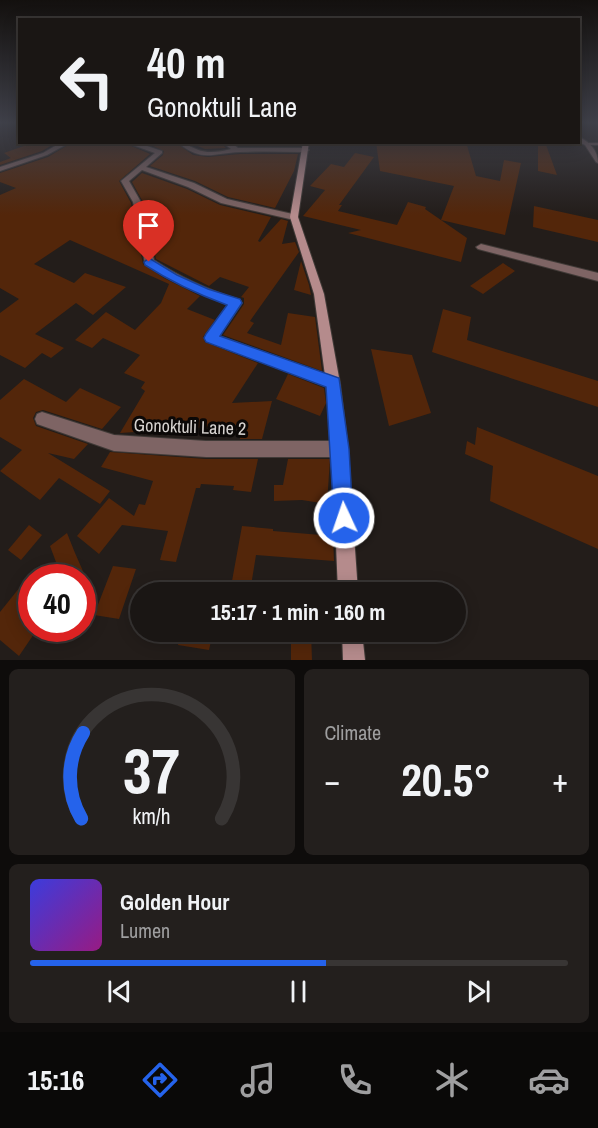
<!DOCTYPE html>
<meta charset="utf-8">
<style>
:root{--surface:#1a1614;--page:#231f1d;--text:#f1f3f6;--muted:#9f9fa0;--line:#383534;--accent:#2563eb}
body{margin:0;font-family:"Archivo Narrow",sans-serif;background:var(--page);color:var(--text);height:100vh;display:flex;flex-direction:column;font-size:22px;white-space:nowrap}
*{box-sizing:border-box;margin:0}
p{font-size:20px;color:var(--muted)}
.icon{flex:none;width:33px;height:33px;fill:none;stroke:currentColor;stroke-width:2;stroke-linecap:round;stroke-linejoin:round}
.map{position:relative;height:660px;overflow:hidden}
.details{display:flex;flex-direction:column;gap:9px;padding:9px;background:#0e0c0b;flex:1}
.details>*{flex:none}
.hud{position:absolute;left:18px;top:18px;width:562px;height:126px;border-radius:0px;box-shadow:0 3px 15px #0003,0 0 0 2px var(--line);background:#1a1614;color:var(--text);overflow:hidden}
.speed{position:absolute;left:18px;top:564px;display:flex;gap:12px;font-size:30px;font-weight:700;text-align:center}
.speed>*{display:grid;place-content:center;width:78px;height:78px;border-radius:50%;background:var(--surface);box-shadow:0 3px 15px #0003,0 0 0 2px var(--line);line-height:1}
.speed .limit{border:9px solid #d22;background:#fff;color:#111}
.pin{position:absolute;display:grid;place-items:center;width:51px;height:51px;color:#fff;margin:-62px -26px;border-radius:50% 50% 50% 0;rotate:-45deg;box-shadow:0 0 6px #0007}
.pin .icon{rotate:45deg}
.me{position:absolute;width:66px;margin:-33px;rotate:357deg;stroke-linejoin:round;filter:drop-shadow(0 0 4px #0008)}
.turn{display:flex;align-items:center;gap:21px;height:126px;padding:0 30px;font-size:27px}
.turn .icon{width:78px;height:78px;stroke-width:2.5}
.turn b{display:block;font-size:42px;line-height:51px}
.big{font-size:45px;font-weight:700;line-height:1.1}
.details .tile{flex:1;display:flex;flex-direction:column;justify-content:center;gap:9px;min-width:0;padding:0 21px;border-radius:9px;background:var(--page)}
.details .dial{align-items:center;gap:0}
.dial svg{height:156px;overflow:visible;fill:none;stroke:var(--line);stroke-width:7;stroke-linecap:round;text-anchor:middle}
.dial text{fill:var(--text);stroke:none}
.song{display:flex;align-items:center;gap:18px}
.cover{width:72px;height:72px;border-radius:9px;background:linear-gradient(135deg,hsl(240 70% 55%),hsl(310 70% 35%))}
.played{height:6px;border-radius:3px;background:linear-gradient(90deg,var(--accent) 55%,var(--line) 55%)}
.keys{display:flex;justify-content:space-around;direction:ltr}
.heat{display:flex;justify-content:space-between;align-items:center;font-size:33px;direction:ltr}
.details .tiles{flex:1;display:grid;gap:9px;grid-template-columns:1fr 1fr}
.tile:last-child{grid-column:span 2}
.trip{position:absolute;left:130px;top:582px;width:336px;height:60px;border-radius:30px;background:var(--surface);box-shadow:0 3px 15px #0003,0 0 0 2px var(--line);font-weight:700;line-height:60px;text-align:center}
.tabs{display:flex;height:96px;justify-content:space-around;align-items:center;background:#0a0908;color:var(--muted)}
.tabs .icon{width:42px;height:42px}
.tabs .active{color:var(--accent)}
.tabs b{font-size:27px;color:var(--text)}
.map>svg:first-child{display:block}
.building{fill:#53260a}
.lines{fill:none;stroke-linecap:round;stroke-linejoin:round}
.lane-casing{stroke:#403a37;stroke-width:2}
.street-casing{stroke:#403a37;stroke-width:2}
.secondary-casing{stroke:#403a37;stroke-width:2}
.lane{fill:#7e6464;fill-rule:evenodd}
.street{fill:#7e6464;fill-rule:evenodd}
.secondary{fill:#b58b8c;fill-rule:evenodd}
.route{fill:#2563eb;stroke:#184099;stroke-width:1.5}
.labels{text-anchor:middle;stroke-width:6;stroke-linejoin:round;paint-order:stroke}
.near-street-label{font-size:18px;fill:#d6d2cf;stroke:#0b0807}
</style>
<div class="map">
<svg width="598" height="660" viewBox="0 0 598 660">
<rect width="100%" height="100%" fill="#231d1a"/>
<path class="building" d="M35,142H57L42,151L0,165V162L11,158L4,153Z
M73,142H122L150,154L119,181L131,203L143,264L164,278L200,296L187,309L215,320L203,337L205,342L258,363L232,403L272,401L262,439H240V425L120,433L145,391L141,388L145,382L124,373L140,355L103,338L92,348L75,340L106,312L135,330L161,303L169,284L70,240L34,264L74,283L85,273L126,287L93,315L76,303L35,334L64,348L51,358L42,353L25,368L0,355V313L19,299L0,288V195L16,188L0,182V173L48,157Z
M144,142H175L193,155L208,157L240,154H298L294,171L275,208L228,197L195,181L150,166L163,155L164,151Z
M188,142H220L226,148L205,149Z
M234,142H294L297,146H239Z
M376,142H466L476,176L500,181L504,160L521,163L505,235L441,220L454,186L380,171Z
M538,142H545L557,175L538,171Z
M355,153L374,157L339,205H342L338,211L397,225L408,202L426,207L425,209L467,238L461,262L348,233L361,230L303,216L325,190L310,186L331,164L344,167Z
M142,173L187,189L220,205L271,217L258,241L260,242L281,219L288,221L282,244L295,242L299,252L250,321L254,323L247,333L281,345L288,313L315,317L322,371L223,335L244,304V298L241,297L249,287L220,277L209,286L156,259L143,202L132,182Z
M534,206L598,220V242L533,227Z
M301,261L309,285L311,295L294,290Z
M503,263L515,271L483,294L470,286Z
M443,309L471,317L467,340L598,381V407L432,352Z
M371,349L412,355L431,413L389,426Z
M288,374L324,388L326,403L320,416L276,399Z
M24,379L66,402L80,388L121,407L102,429L43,410L36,412L33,418L36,426L88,444L74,459L48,453L110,491L100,504L59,478L40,500L0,471L22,450L0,437V400Z
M477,427L598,476V549L490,501L493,466L465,454L467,441L475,445Z
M110,452L206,459H258L251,492L233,490L234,486L201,484L200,488H196L176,562L160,560L168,531L122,525L99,554L77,536L109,498L134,516L139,504L145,505L153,481L101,467Z
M288,459H330L327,504L302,500L274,501V485H283Z
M29,525L42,535L21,560L8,550Z
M242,526L273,529V531L333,536L334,561L256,555L250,592H230Z
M67,533L75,553L86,578H62L50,546Z
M113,566L136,569L119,619L94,615Z
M32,572V628H38L19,656L0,640V612Z
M181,632H213L209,650L178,645Z
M291,632H311L312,660H291Z"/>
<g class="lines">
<defs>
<path id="lane" d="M585,143H598V145H587L585,144Z"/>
<path id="street" d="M579,137C590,142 598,151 598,163L596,162L585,145L579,142Z
M62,142H71L47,155L0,171V167L43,153Z
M124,142H135L162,151V153L146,167L194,183L227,199L297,215V219L294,220L221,203L188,187L142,170L129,181L141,202L154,260C181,278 209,290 240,300L242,303L240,306L219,336L338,379L340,383L338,387L333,389L207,341L205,338L207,335L229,305C199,294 172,282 145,264L133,202L121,181L155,153Z
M177,142C185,142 188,146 196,149C207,154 219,152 231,149L222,142H230L238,148H306L309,150L306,152C284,152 262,151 240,152C213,153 202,163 177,142Z
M481,244L598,273V281L478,249L476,247Z
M42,412L114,435L206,441H340L345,444L348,449L345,454L340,457H206L114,451L37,424L35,419L37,414Z"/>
<path id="secondary" d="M303,142H309L298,217L324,294L340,383L348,449L358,592H338L332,449L326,383L314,294L290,217Z
M342,632H362L365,660H343Z"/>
</defs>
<use href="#lane" class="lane-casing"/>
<use href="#street" class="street-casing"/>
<use href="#secondary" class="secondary-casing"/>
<use href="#lane" class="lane"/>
<use href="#street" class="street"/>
<use href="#secondary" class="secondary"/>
</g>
<linearGradient id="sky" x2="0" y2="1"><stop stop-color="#13100e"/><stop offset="0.57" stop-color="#3f4049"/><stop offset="1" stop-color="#3f4049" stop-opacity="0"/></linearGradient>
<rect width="598" height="215" fill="url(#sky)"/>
<path class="route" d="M149,258L177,275L208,289L240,299L242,303L220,336L339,378L349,449L353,518L351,525L344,528L336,525L334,518L326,387L206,342L204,338L206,334L227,305C197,294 171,282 145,265L144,262Z"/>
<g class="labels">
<g class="near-street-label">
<text transform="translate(190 427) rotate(2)" y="6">Gonoktuli Lane 2</text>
</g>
</g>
</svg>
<div class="speed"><div class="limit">40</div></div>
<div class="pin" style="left:149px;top:262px;background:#d93025"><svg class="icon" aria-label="arrive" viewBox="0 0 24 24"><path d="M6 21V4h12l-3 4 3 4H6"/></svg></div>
<svg class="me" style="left:344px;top:518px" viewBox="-20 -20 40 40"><circle r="17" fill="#2563eb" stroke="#fff" stroke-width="3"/><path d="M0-11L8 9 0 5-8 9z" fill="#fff"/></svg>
<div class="trip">15:17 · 1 min · 160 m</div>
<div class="hud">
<div class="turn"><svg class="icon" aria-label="left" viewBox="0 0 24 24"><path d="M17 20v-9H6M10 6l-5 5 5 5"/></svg><div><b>40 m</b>Gonoktuli Lane</div></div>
</div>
</div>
<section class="details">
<div class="tiles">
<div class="tile dial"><svg viewBox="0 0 100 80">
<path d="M14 69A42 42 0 1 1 86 69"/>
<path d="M14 69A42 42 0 0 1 15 25" stroke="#2563eb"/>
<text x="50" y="56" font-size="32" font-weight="700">37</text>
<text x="50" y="72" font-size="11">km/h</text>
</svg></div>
<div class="tile"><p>Climate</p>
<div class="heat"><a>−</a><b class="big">20.5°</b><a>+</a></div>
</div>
<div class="tile">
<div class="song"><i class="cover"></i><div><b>Golden Hour</b><p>Lumen</p></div></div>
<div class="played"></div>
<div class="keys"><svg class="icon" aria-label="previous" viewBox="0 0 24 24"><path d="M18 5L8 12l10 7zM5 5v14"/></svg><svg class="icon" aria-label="pause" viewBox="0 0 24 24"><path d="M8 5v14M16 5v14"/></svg><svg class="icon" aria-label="next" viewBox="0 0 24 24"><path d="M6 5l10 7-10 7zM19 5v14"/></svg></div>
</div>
</div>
</section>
<nav class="tabs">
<b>15:16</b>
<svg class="icon active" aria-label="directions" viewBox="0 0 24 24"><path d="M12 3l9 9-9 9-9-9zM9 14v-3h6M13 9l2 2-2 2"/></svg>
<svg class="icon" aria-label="music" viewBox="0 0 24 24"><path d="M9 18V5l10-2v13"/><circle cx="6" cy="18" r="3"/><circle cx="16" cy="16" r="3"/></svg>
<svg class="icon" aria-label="phone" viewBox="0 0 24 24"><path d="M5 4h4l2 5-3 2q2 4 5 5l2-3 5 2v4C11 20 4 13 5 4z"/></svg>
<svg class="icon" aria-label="climate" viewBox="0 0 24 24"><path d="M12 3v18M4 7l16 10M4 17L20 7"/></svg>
<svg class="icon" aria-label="car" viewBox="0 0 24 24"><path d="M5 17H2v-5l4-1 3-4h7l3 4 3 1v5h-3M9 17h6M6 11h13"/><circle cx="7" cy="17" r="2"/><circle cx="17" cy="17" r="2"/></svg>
</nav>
